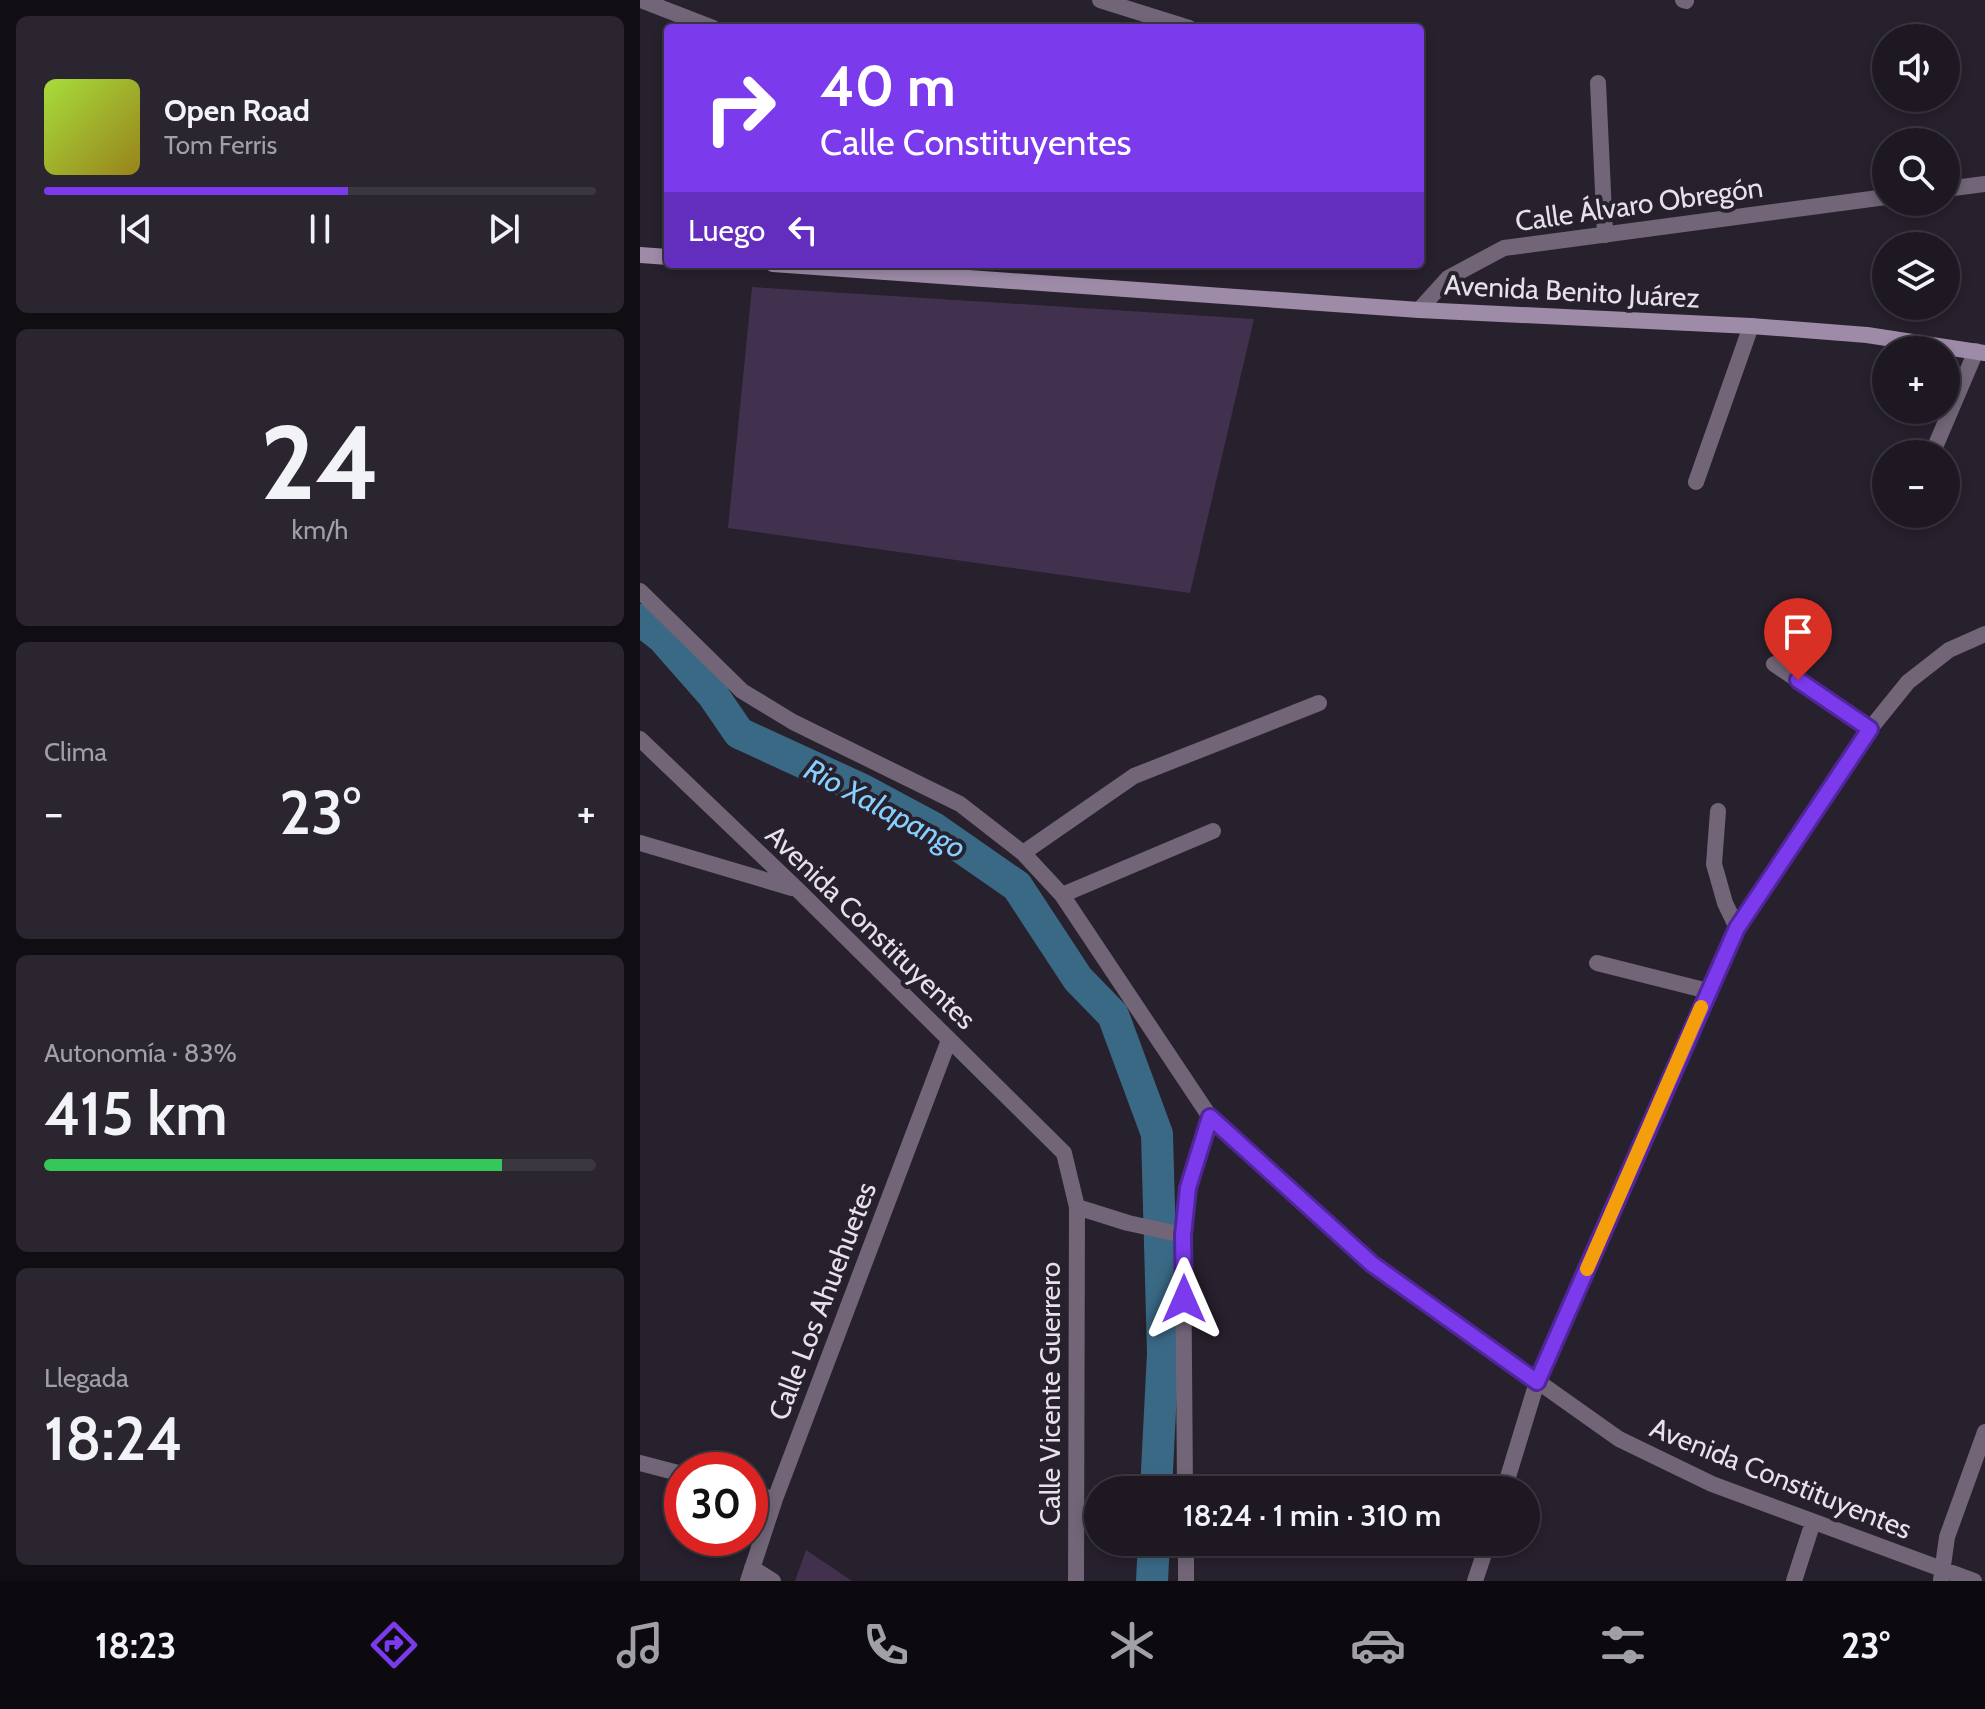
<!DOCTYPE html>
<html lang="es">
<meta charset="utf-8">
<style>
:root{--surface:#1d1822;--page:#2a252f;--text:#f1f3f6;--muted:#a0a0a5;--line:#3b3740;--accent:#7c3aed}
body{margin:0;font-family:Cabin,sans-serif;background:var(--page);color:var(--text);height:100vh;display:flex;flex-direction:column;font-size:30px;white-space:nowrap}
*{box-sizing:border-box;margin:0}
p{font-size:26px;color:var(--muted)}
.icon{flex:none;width:44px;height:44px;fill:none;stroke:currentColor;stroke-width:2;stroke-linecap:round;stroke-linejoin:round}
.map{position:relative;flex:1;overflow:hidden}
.sheet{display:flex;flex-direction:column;gap:16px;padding:16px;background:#100d13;width:640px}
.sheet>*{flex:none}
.guide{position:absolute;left:24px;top:24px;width:760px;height:244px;border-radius:8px;box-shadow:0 4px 12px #0003,0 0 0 2px var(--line);background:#7c3aed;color:#fff;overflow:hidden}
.fabs{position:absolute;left:1232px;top:24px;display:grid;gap:16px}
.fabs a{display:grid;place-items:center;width:88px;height:88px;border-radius:50%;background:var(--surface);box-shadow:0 4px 12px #0003,0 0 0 2px var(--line);font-size:40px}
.speed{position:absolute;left:24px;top:1452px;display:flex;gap:16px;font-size:40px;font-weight:700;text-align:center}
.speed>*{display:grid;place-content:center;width:104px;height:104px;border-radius:50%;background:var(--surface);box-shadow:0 4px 12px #0003,0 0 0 2px var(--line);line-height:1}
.speed .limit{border:12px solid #d22;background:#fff;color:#111}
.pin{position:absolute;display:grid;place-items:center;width:68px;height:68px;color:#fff;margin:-82px -34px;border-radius:50% 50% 50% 0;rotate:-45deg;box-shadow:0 0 8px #0007}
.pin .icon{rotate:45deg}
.me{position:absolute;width:88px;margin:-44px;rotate:0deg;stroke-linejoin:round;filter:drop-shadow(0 0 6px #0008)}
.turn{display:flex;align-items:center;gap:28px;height:168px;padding:0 24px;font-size:36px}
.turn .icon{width:104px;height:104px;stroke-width:2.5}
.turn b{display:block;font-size:56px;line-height:68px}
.then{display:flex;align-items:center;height:76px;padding:0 24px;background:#0003;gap:16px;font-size:30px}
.big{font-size:60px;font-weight:600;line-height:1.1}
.sheet .widget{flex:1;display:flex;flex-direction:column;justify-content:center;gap:12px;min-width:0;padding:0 28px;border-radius:12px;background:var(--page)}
.sheet .dial{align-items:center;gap:0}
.dial b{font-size:104px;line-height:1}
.song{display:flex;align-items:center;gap:24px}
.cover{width:96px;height:96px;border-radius:12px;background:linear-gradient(135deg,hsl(80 70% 55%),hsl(50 70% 35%))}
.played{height:8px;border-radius:4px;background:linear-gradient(90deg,var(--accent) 55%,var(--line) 55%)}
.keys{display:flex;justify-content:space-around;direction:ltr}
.heat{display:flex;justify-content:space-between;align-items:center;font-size:44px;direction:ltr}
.charge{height:12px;border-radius:6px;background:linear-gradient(90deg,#34c759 83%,var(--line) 0)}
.trip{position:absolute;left:444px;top:1476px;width:456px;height:80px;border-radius:40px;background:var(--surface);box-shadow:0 4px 12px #0003,0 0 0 2px var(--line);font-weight:600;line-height:80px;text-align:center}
.tabs{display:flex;height:128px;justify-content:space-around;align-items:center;background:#0c0a0e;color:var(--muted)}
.tabs .icon{width:56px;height:56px}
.tabs .active{color:var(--accent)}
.tabs b{font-size:36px;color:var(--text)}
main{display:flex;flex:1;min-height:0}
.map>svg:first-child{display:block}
.green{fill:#41314f}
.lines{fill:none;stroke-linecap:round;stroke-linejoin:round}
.canal{stroke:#3a6986;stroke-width:32}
.minor{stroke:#716577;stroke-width:16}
.secondary{stroke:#9d8ba8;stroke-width:16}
.route-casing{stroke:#51269a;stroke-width:20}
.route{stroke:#7c3aed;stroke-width:14}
.slow{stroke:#f59e0b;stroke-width:14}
.labels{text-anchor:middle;stroke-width:8;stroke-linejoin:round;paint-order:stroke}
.street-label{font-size:28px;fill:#e6e1eb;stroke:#27202d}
.water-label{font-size:30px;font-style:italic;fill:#86cfff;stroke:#27202d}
</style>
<main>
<section class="sheet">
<div class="widget">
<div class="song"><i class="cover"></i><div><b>Open Road</b><p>Tom Ferris</p></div></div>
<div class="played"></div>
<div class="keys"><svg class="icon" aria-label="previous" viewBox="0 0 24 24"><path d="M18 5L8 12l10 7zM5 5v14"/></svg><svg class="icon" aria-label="pause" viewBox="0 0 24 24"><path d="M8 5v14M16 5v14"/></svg><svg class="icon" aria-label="next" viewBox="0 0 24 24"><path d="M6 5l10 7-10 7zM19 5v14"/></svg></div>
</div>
<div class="widget dial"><b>24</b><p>km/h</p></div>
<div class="widget"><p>Clima</p>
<div class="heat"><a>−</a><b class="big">23°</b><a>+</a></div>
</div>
<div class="widget"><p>Autonomía · 83%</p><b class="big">415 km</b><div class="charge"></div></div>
<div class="widget"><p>Llegada</p><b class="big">18:24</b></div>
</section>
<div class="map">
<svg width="1345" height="1581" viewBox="0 0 1345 1581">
<rect width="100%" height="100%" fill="#27202d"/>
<path class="green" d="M112,287L614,319L550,593L88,528Z
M166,1550L212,1581H155Z"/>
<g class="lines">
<path class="canal" d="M0,620L22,637L73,695L99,733L223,790L292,827L377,886L438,979L473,1015L517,1134L523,1353L516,1490
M512,1581L514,1542"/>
<path class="minor" d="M1,0L73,28
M460,0L549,28
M1043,0L1046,1
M958,83L965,235
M1306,189L1345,184
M779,310L808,278L864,248L1246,197
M1292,454L1336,351
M1056,482L1111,326
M0,591L102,691L153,722L320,804L383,853L422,895L570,1117L732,1264L979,1439L1072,1484L1334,1581
M1134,664L1230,729
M0,739L157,889L424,1153L437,1207L436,1581
M1078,811L1074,864L1085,903L1097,928
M0,843L152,888
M383,853L494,776L679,703
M422,895L573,831
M957,963L1068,991
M437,1207L488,1223L543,1235
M0,1463L42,1474
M545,1490L543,1235L548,1188L570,1117
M864,1490L897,1382L1097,928L1230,729L1268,682L1309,650L1345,634
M110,1493L135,1499
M546,1542V1581
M112,1568L133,1581
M1301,1580L1307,1537L1345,1432
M108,1581L135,1499L309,1040
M835,1581L848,1542
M1154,1581L1173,1522"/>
<path class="secondary" d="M0,255L28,257
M133,264L779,310L1111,326L1227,335L1345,353"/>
</g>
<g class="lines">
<defs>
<path id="route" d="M544,1299L543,1235L548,1188L570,1117L732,1264L897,1382L1097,928L1230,729L1158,680"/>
</defs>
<use href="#route" class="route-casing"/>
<use href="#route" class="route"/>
<path class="slow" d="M947,1269L1061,1007"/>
</g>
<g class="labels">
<g class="street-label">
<text transform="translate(999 204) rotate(-8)" y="10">Calle Álvaro Obregón</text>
<text transform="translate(932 291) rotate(3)" y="10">Avenida Benito Juárez</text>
<text transform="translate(231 927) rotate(44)" y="10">Avenida Constituyentes</text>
<text transform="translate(182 1301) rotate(-69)" y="10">Calle Los Ahuehuetes</text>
<text transform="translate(410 1394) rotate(-90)" y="10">Calle Vicente Guerrero</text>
<text transform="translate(1141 1478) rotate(22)" y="10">Avenida Constituyentes</text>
</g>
<g class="water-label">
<text transform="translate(245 809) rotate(28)" y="10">Rio Xalapango</text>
</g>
</g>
</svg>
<div class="fabs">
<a><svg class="icon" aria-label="sound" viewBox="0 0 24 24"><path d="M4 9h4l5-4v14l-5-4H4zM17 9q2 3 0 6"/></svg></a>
<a><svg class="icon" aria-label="search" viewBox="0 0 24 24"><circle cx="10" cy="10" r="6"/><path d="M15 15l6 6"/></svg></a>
<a><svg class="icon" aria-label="layers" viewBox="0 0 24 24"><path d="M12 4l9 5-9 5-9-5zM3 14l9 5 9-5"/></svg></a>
<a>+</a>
<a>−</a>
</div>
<div class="speed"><div class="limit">30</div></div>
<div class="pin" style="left:1158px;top:680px;background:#d93025"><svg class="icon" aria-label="arrive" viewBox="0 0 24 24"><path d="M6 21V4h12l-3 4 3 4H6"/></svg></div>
<svg class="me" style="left:544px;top:1299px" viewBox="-20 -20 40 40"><path d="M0-17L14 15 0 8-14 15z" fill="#7c3aed" stroke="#fff" stroke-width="4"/></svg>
<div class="trip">18:24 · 1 min · 310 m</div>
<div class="guide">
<div class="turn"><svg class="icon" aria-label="right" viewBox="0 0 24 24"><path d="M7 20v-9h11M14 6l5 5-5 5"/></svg><div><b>40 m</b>Calle Constituyentes</div></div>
<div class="then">Luego<svg class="icon" aria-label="left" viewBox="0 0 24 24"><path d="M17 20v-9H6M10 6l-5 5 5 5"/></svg></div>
</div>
</div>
</main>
<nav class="tabs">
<b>18:23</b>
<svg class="icon active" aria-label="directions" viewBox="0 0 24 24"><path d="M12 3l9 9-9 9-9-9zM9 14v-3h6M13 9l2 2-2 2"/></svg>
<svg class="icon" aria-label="music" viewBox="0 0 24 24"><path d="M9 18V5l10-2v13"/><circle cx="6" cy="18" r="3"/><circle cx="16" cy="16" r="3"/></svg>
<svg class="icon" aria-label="phone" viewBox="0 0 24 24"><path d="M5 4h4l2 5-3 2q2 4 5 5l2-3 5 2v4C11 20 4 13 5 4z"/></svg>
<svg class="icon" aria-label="climate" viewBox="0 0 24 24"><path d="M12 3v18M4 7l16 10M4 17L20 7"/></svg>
<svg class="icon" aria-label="car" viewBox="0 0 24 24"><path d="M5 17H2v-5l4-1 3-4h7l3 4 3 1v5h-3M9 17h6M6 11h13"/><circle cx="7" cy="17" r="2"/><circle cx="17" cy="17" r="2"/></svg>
<svg class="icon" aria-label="filters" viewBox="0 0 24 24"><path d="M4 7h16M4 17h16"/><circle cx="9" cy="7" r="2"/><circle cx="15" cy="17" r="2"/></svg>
<b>23°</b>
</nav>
